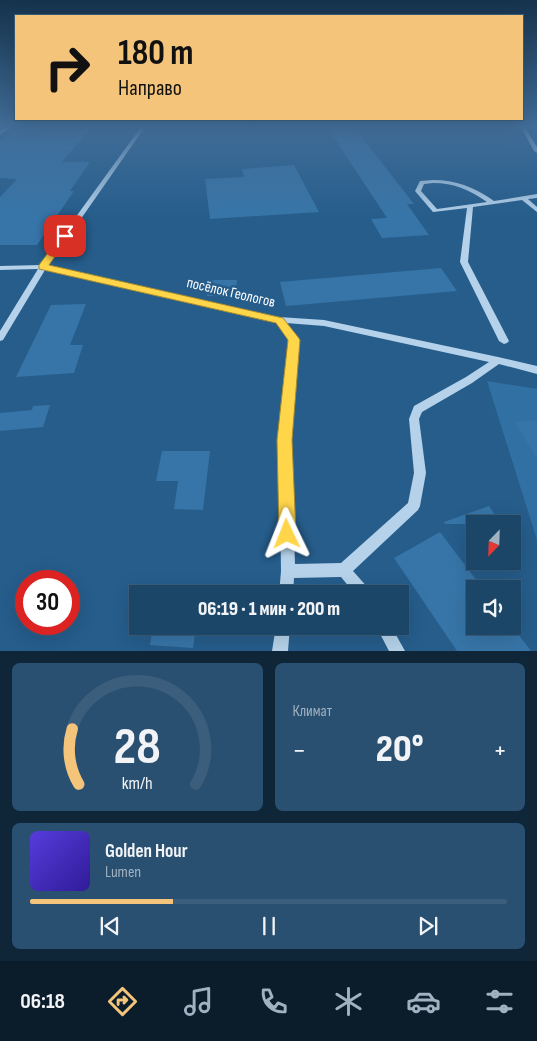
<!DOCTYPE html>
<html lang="ru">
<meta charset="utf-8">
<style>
:root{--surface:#1c4668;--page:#295071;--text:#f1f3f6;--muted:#a0b1c0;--line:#3a5e7c;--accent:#f3c47a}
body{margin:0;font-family:"Sofia Sans Condensed",sans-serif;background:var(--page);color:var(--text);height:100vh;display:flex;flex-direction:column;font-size:19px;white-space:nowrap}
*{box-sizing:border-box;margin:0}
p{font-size:16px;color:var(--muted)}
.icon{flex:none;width:28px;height:28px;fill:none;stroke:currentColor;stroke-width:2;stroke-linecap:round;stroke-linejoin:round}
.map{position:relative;height:651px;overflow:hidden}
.drawer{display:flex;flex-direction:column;gap:12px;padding:12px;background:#0f2639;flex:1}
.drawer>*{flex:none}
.banner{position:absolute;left:15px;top:15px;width:508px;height:105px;border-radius:0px;box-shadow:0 5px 20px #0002,0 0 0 1px var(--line);background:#f3c47a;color:#111;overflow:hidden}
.needle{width:32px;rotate:203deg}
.controls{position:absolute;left:466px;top:515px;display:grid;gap:10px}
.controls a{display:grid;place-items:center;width:55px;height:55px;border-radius:0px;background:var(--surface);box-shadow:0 5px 20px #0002,0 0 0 1px var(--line);font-size:25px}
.speed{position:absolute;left:15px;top:570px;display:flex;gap:10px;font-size:25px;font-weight:700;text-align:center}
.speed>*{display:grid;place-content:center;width:65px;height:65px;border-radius:50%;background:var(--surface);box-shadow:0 5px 20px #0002,0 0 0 1px var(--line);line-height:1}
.speed .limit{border:8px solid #d22;background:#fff;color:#111}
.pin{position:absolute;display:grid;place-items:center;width:42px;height:42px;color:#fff;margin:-21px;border-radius:10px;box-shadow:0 2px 8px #0006}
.me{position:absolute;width:55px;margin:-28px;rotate:358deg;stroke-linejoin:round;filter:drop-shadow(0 0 4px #0008)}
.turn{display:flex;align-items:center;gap:18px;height:105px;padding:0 20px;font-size:22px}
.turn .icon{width:65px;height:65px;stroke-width:2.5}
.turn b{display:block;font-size:35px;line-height:42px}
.big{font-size:38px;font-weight:800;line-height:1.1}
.drawer .widget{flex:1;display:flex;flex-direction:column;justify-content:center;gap:8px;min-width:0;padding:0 18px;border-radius:8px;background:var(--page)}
.drawer .dial{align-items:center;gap:0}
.dial svg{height:130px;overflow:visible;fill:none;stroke:var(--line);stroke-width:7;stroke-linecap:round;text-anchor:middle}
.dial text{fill:var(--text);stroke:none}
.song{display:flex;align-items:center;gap:15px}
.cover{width:60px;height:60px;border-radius:8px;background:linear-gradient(135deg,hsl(250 70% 55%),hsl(250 70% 35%))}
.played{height:5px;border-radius:2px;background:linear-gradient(90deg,var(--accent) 30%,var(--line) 30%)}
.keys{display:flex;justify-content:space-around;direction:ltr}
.heat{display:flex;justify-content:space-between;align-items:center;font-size:28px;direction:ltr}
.drawer .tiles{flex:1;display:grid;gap:12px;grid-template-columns:1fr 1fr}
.widget:last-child{grid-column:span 2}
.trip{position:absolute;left:129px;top:585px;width:280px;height:50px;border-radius:0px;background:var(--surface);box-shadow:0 5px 20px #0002,0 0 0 1px var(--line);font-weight:800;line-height:50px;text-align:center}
.dock{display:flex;height:80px;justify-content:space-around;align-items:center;background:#0b1c2a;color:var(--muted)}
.dock .icon{width:35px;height:35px}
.dock .active{color:var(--accent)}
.dock b{font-size:22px;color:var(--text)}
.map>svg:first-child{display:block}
.green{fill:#3170a3}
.building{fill:#3775a8}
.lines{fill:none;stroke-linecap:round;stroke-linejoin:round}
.minor{fill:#b5d2ea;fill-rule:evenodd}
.route{fill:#ffd54a;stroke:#a68a30}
.labels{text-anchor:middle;stroke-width:5;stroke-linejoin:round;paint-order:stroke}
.street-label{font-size:15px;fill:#fff;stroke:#265d8b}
</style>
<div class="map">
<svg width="537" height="651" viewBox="0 0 537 651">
<rect width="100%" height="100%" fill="#265d8b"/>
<path class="green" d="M487,381L537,389V540Z"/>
<path class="building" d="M20,127H92L62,162H90L70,191H74L37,245H0V197L17,179L0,178V141Z
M327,127H354L414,204H407L429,235L382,238L371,219L387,218Z
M294,165L319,212L210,219L205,179L244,177L242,169Z
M441,268L457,291L286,306L280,282Z
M210,280H237L235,296H207Z
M86,304L70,345H83L74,373L16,377L51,305Z
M50,405L43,427L0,431V413L32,410L33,406Z
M537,420V459L515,422Z
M162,451H210L203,510L174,509L178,481H156Z
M489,506L501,524H445L444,522Z
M440,532L483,589H475V626H512L531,651H457L394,558Z
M153,626H196L193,648L150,645Z"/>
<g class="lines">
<path class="minor" d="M7,127H12L0,134V131Z
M141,127H145L48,266L279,317L324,320L498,357L537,366V374L499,364L472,383L422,412L419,419L426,473L420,506L418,510L353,571L369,589L371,594H355L341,577L294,578L293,594H279L281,571L279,440L289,340L276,322L45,270L3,340L0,341V331L38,269L0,270V266L41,265ZM286,323L324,326L489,362L466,377L414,406L409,419L414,473L408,503L341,563L295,564L291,440L299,340Z
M521,127H525L537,147V153L534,151Z
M433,180C456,180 474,187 494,201L537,194V198L528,199L537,207V212L522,200L473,207L468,262L509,341L507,343L504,344L499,341L460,262L467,208L433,212L415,191L420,181ZM433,183C454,183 470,190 487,202L437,209L421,191L424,184Z
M276,626H290L288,651H272Z
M376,626H391L405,651H389Z"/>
</g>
<linearGradient id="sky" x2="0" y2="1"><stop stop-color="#15334c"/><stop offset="0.58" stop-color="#416d98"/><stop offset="1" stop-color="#416d98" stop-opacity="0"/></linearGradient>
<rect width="537" height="218" fill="url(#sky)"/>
<path class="route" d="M65,233L69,236L49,265L283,318L298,337L300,340L292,440L296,534L293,540L287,542L281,540L279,534L277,440L288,340L276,323L39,269V265L62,234Z"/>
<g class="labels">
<g class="street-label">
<text transform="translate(231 292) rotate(13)" y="5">посёлок Геологов</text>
</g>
</g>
</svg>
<div class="controls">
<a><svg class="needle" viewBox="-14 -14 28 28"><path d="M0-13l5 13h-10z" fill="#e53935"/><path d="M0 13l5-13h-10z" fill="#a0b1c0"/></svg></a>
<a><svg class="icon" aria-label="sound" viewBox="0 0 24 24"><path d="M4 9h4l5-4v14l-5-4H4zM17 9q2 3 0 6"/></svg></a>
</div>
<div class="speed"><div class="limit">30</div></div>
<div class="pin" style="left:65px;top:236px;background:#d93025"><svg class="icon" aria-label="arrive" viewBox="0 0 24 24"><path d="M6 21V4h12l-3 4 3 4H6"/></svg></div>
<svg class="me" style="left:287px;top:534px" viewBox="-20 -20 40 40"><path d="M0-17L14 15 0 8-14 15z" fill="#ffd54a" stroke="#fff" stroke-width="4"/></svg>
<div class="trip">06:19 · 1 мин · 200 m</div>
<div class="banner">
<div class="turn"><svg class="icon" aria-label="right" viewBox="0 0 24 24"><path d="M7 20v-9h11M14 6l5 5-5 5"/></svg><div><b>180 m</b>Направо</div></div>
</div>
</div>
<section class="drawer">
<div class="tiles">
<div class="widget dial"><svg viewBox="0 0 100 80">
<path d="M14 69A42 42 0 1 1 86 69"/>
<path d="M14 69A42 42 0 0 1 10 35" stroke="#f3c47a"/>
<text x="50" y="56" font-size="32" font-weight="700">28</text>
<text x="50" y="72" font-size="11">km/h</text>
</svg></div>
<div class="widget"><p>Климат</p>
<div class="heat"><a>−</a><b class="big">20°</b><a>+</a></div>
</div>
<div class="widget">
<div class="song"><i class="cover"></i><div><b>Golden Hour</b><p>Lumen</p></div></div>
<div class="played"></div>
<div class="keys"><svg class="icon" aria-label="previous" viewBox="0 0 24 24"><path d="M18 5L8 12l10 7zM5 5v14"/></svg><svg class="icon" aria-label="pause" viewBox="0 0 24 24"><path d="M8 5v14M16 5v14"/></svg><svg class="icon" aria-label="next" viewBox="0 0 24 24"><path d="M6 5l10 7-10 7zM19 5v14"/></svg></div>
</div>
</div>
</section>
<nav class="dock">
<b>06:18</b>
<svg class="icon active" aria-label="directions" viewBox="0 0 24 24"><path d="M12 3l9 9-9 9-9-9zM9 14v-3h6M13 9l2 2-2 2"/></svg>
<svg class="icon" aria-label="music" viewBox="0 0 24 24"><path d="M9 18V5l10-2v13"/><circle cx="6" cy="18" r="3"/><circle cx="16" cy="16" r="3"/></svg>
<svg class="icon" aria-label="phone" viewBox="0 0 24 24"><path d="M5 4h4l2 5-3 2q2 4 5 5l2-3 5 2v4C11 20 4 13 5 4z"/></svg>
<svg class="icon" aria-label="climate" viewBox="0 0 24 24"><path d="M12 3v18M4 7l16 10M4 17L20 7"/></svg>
<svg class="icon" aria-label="car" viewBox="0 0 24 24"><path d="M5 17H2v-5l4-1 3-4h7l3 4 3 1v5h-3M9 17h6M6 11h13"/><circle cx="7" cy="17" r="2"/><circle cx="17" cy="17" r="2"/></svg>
<svg class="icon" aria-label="filters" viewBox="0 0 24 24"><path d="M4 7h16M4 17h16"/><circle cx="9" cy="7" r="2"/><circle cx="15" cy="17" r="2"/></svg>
</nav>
